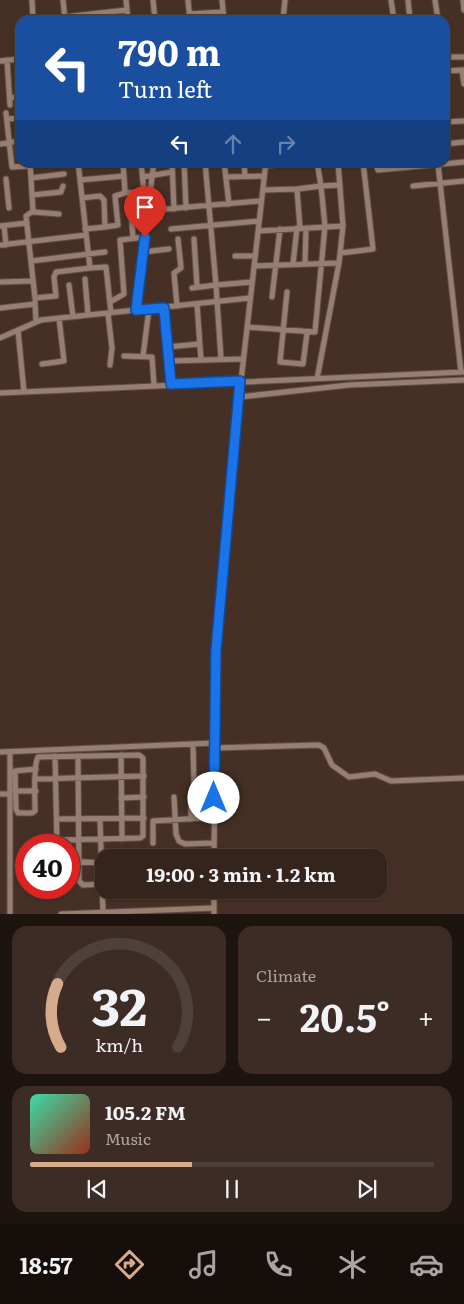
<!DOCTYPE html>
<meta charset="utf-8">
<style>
:root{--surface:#34241c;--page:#3c2c25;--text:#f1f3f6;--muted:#a9a4a3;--line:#4e413b;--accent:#d6ab8b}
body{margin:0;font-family:Literata,serif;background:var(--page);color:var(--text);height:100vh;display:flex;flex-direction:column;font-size:19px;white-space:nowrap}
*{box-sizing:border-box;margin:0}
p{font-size:16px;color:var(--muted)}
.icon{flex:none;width:28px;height:28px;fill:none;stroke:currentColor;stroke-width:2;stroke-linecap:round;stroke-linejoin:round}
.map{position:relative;height:914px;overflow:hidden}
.sheet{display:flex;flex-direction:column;gap:12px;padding:12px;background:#1d140f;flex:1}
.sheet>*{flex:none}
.guide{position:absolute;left:15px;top:15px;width:435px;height:152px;border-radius:15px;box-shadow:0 1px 4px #0004,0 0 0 1px var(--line);background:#1a4fa0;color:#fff;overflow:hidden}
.speed{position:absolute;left:15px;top:834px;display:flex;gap:10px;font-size:25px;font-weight:700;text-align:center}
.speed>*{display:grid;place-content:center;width:65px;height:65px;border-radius:50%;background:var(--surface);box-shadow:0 1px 4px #0004,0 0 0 1px var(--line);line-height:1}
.speed .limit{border:8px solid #d22;background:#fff;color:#111}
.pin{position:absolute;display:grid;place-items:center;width:42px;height:42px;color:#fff;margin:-51px -21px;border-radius:50% 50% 50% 0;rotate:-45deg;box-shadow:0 0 5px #0007}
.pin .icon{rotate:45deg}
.me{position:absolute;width:55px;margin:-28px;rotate:0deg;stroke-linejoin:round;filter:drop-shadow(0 0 4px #0008)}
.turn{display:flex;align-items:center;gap:18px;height:105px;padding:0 20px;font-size:22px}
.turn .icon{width:65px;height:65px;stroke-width:2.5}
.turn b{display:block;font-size:35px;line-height:42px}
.lanes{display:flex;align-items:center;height:48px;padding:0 20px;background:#0003;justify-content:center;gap:25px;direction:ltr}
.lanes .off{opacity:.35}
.big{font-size:38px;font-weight:700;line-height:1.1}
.sheet .card{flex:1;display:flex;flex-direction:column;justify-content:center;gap:8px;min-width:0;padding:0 18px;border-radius:15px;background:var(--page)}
.sheet .dial{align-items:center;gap:0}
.dial svg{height:130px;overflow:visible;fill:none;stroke:var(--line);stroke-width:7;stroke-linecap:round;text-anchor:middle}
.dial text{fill:var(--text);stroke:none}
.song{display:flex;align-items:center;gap:15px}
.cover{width:60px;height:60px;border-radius:8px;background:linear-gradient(135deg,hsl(160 70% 55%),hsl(10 70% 35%))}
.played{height:5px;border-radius:2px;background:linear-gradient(90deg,var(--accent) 40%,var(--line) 40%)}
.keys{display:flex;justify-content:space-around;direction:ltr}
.heat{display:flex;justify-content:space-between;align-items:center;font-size:28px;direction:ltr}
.sheet .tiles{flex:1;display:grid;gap:12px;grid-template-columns:1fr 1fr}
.card:last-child{grid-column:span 2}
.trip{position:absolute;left:95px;top:849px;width:292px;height:50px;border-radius:15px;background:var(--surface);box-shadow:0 1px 4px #0004,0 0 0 1px var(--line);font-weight:700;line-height:50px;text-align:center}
.dock{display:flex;height:80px;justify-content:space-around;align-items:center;background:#150e0b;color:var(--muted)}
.dock .icon{width:35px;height:35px}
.dock .on{color:var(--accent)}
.dock b{font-size:22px;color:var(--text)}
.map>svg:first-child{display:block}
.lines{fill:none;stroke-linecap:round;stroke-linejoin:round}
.minor-casing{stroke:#604f46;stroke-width:7}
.minor{stroke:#987e72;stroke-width:5}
.route-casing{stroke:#114b97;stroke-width:12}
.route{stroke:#1a73e8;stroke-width:9}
</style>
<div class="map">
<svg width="464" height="914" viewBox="0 0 464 914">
<rect width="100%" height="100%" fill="#463026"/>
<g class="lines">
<defs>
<path id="minor" d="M32,0L33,20
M63,0L65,20
M126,0L128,20
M153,0L155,20
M188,0L190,20
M222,0L224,20
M391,0L394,20
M408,0L410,20
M435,0L438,20
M463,0L464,10
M189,14L223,12
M64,17L127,10
M283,20L285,0
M445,57H464
M7,60L10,105
M0,61L20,59
M462,70L464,84
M445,71L464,70
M10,98L20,96
M6,113L12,167L30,166
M7,119L20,118
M445,122L464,121
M0,144L20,141
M445,144L464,142
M30,162L33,211L26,216L35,298L56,296L54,277L56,272L90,268
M78,162L90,268L106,267L111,313
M123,162L125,193L144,192L146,209
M141,162L144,192
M172,162L174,209
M184,162L186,208
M205,162L216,285L252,282
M224,162L229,204
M244,162L245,176
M317,162L321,186L340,185
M338,162L343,226L339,263
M375,162L378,170L464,162
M438,164L461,372
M265,166L297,162
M143,177L172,172
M226,177L264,176
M31,178L64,174
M6,179L9,208
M80,180L124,176
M413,186L464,181
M263,190L297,189
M32,195L61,192L63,186
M82,198L100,196L104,200L105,227L85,229
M33,212L59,214
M0,226L27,223
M4,226L6,245
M105,227L118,225L115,196L125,193
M171,229L259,221
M258,231L343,226
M133,237L131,212L260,201
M194,239L197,286
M0,245L86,235
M143,252L169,249
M341,253L373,249L363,162
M235,256H255
M31,261L105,252
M305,263L306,228
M293,264L297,228
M254,266L339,263L317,379
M85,279L88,315
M0,282L33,281
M69,285L73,317
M192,288L216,285L221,359
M287,292L280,362L303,364L307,333
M272,297L280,229
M35,301L36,321
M110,302L124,294L120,240L145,237
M197,304L201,360
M177,306L174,273L181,268L178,239
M0,308L35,304
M164,308L171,384
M135,310L154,162
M108,314L112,348L110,365
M247,327L315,332L325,226L321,186L297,189L300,228
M18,330L24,392
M0,338L41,320L250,298
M167,347L199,344
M124,356L152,357L154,385
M143,356L149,309
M169,361L243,359
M42,364L64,361L59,318
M0,393L464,372
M239,397L349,385L464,380
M193,744L194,784
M215,748L319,745L324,748L332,765L349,777L375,774L391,781L464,778
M0,752L215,743
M10,752V914
M121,755L122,839
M55,756L57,845
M78,756L79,881L83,885L102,884
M36,769L15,771L16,809L18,813H32L35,811V809C35,798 33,765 38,757L139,755L143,758V836L140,838L57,840
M36,779L144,776
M15,791H36
M0,794H10
M191,796V819
M174,797L176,834L179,841L185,844L214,843
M121,798L144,797
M57,819L144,818
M100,819L103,912
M153,843V821L203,818
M214,858L216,651L241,381L266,162
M69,861L102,863
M214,890V914
M61,914L214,908"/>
</defs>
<use href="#minor" class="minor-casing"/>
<use href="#minor" class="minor"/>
</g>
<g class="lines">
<defs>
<path id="route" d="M145,237L136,310L164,308L171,384L240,381L216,650L214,798"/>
</defs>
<use href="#route" class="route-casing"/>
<use href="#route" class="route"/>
</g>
</svg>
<div class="speed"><div class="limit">40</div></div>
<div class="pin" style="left:145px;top:237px;background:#d93025"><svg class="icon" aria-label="arrive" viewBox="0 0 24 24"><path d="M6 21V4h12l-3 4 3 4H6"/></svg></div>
<svg class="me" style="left:214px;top:798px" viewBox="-20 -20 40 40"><circle r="19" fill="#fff"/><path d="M0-13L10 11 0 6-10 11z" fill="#1a73e8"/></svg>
<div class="trip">19:00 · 3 min · 1.2 km</div>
<div class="guide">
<div class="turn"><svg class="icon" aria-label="left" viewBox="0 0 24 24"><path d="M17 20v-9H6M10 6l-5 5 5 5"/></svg><div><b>790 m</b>Turn left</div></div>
<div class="lanes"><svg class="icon" aria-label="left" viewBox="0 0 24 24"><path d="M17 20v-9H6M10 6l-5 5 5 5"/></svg><svg class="icon off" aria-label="ahead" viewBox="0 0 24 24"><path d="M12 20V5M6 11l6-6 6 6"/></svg><svg class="icon off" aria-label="right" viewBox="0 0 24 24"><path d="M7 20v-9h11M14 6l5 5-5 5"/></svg></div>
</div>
</div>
<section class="sheet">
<div class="tiles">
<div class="card dial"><svg viewBox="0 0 100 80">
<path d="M14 69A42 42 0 1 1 86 69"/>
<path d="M14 69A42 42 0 0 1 12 30" stroke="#d6ab8b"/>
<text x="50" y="56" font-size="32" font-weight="700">32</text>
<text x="50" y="72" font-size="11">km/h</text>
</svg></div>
<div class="card"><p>Climate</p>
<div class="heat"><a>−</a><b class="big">20.5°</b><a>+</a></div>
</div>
<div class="card">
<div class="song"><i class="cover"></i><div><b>105.2 FM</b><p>Music</p></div></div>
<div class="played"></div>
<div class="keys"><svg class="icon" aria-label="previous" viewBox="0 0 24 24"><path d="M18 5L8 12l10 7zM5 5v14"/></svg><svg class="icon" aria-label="pause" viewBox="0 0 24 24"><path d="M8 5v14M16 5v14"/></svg><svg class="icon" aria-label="next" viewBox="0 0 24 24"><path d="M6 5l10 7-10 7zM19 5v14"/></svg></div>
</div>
</div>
</section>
<nav class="dock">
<b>18:57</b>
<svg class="icon on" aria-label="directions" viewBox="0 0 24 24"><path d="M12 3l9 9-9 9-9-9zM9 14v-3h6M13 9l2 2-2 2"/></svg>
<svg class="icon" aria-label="music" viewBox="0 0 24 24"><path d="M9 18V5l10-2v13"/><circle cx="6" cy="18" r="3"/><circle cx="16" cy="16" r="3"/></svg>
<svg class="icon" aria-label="phone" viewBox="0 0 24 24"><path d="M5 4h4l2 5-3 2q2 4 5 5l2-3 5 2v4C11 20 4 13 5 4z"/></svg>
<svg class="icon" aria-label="climate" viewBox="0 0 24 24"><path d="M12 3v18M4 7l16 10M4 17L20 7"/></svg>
<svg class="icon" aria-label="car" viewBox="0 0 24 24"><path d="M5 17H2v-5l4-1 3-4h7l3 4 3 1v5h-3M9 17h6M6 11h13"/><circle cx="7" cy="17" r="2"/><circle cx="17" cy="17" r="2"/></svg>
</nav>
